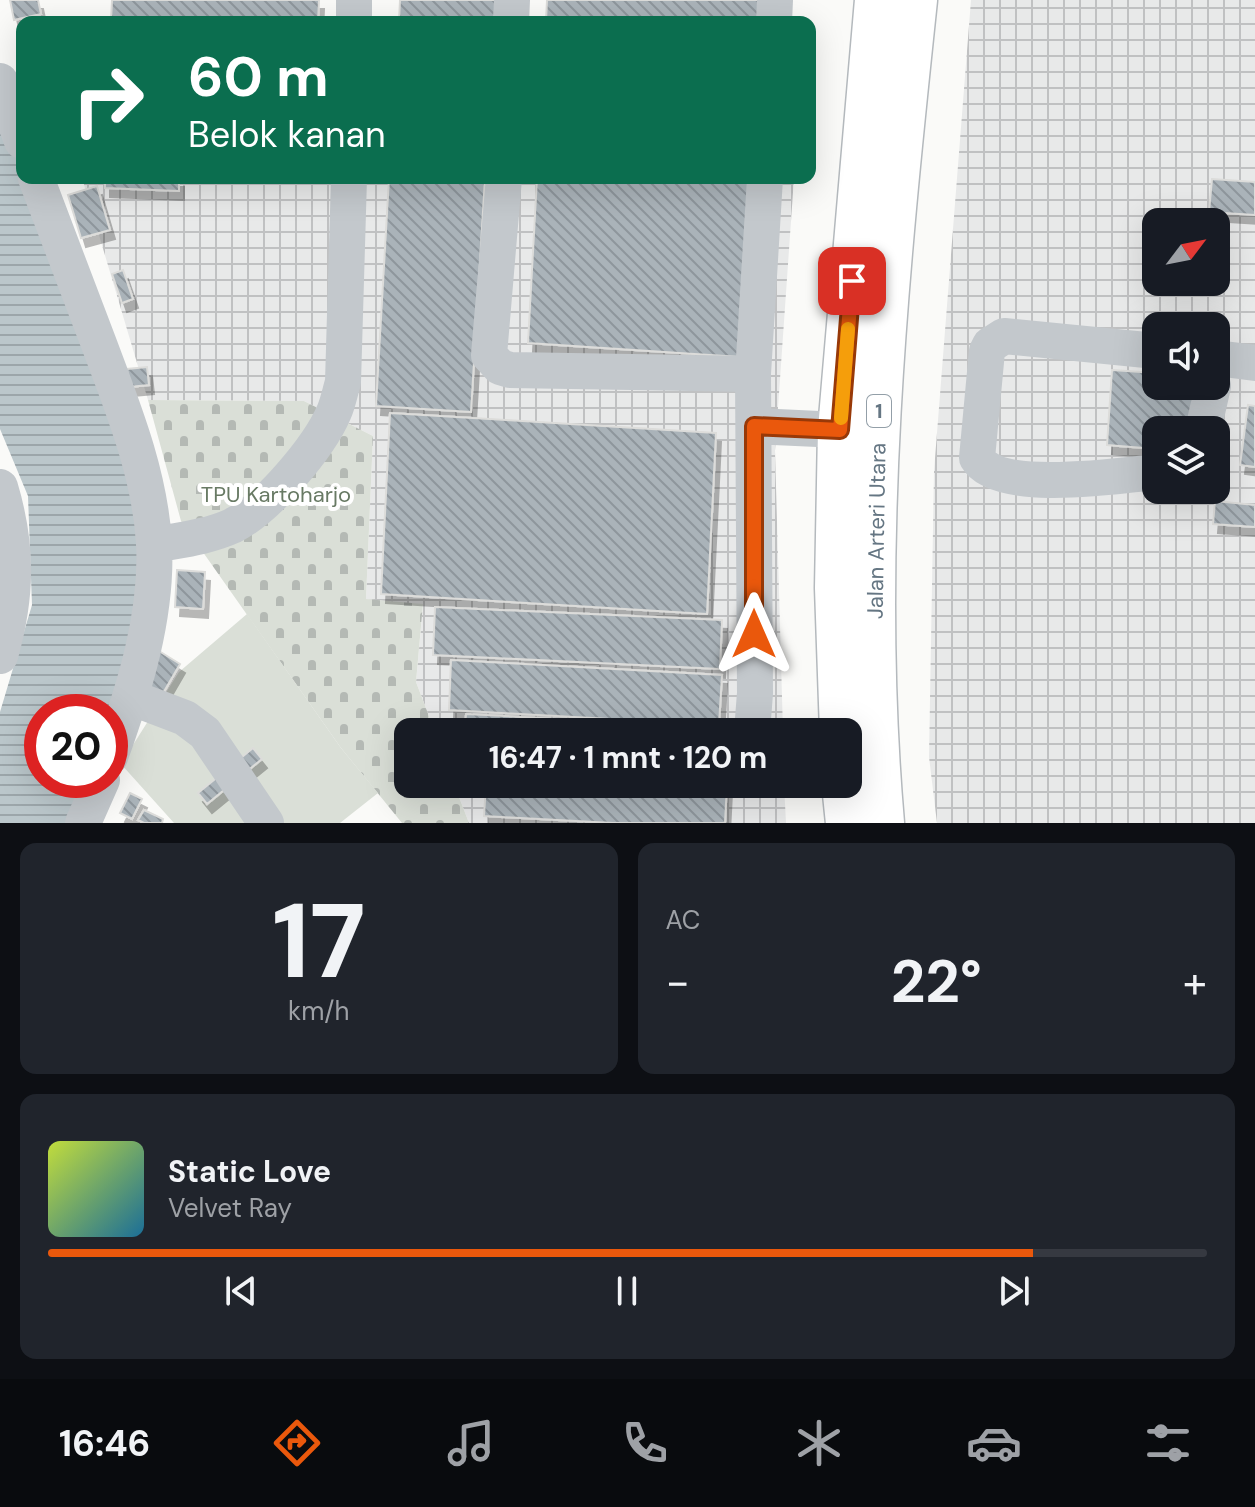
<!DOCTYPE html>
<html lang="id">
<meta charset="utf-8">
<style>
:root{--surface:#171b24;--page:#20242c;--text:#f1f3f6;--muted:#9ea1a6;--line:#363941;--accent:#ea580c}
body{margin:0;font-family:"DM Sans",sans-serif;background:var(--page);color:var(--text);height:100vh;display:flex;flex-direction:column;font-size:30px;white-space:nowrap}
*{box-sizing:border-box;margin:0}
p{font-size:26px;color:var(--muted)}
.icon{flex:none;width:44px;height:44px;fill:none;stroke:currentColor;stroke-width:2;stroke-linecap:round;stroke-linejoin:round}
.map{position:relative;height:823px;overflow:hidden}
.details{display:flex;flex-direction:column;gap:20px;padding:20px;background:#0d0f14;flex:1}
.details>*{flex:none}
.guide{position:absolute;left:16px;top:16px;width:800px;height:168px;border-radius:16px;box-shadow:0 8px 32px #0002;background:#0b6e4f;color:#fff;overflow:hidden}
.needle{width:52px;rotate:58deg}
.controls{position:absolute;left:1142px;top:208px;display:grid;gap:16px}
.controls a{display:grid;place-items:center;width:88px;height:88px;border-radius:16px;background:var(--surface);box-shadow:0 8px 32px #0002;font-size:40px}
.speed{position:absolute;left:24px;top:694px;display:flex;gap:16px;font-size:40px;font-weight:700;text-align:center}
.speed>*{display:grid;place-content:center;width:104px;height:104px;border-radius:50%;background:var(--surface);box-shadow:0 8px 32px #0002;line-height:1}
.speed .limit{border:12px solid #d22;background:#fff;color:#111}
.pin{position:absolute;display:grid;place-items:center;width:68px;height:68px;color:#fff;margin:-34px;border-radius:16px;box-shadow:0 4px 12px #0006}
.me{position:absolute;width:88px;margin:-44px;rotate:0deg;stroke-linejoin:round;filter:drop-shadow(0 0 6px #0008)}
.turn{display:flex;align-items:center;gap:28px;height:168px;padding:0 40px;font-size:36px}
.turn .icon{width:104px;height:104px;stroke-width:2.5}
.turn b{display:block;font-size:56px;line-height:68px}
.big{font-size:60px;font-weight:700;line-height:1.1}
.details .card{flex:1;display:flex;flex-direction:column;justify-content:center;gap:12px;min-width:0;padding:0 28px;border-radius:16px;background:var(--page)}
.details .dial{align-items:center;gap:0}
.dial b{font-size:104px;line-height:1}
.song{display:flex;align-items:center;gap:24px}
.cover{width:96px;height:96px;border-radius:12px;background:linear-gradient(135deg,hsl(70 70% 55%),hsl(200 70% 35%))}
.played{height:8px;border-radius:4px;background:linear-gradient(90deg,var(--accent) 85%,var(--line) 85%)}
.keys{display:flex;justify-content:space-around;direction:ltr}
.heat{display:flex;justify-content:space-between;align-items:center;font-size:44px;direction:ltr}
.details .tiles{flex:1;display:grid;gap:20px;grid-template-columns:1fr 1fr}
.card:last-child{grid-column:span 2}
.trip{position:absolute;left:394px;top:718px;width:468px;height:80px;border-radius:16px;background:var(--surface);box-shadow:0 8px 32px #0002;font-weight:700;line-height:80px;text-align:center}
.menu{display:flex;height:128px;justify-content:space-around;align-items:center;background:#090b0e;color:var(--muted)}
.menu .icon{width:56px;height:56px}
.menu .selected{color:var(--accent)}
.menu b{font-size:36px;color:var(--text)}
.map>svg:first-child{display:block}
.industrial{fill:url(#industrial-grid);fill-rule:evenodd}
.cemetery{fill:url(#cemetery-stones)}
.park{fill:#dadfd7}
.water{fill:url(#water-rules)}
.building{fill:url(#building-back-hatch);stroke:#dcdcda;stroke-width:2;filter:url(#shadow)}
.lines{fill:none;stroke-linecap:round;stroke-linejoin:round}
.highway-casing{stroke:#b4b9bd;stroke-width:47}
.minor{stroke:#c3c8cc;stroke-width:36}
.highway{stroke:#fff;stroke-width:44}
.route-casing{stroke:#983908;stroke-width:20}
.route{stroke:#ea580c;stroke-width:14}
.slow{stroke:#f59e0b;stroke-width:14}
.labels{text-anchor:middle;stroke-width:8;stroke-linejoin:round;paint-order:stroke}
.shield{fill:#fff;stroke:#939fa8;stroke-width:2}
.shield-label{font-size:20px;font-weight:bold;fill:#657683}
.park-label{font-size:22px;fill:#687a64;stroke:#fff}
.street-label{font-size:22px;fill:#657683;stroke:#fff}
</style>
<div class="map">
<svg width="1255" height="823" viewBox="0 0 1255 823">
<defs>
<pattern id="industrial-grid" width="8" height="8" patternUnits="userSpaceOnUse" patternTransform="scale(2)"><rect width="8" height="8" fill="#e8e9e9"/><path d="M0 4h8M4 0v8" fill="none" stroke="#c0c1c2"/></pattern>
<pattern id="cemetery-stones" width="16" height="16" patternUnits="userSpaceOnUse" patternTransform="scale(2)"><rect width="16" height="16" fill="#dadfd7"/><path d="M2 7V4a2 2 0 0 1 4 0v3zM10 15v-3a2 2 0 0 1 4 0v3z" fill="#b4b9b4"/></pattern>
<pattern id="water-rules" width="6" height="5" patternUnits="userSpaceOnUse" patternTransform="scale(2)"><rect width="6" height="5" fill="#bbc7cb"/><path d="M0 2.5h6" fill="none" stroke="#9ca6aa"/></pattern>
<pattern id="building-back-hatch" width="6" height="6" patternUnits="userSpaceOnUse" patternTransform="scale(2)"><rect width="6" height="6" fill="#aab3b9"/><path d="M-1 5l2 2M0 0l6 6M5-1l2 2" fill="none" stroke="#8e969c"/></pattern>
<filter id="shadow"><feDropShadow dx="5" dy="9" stdDeviation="0" flood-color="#0004"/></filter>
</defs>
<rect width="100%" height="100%" fill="#fafaf8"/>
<path class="industrial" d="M971,0H1255V823H937L929,757L934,471ZM1156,222H1216V282H1156ZM1156,326H1216V386H1156ZM1156,430H1216V490H1156Z
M82,178H794L775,451L783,732H435L416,682L423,605L366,599L373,436L304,401L148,400Z
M454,784H784L786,823H469Z"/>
<path class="cemetery" d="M148,400L304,401L373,436L366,599L423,604L416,682L435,732H408V784H454L469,823H402L341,748L181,521Z"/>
<path class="park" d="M247,614L341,748L378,793L340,823H174L121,764L179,672Z"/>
<path class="water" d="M0,110L145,514L140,627L110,712H42V780H92L77,823H0V712L32,605L28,496L0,429Z"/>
<path class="building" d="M10,0H38L41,14L14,20Z
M112,0H319L318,22H111Z
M400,0H496L494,22H399Z
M547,0H760L759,22H546Z
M105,178H179V191L105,188Z
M389,178H485L471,412L376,406Z
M537,178H750L740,357L528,343Z
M1212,179L1255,182V215L1209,212Z
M97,186L110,230L81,238L68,195Z
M123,270L133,299L122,303L112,274Z
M147,367L149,385L129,387L127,369Z
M1112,370L1156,373V386H1194L1191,430H1156V449L1107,445Z
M1248,405L1255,406V467L1240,465Z
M390,413L716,433L707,614L381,594Z
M1215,501L1255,505V527L1213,524Z
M177,570L205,572L203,609L175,607Z
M435,607L722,620L720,669L433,655Z
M159,651L180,664L162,695L141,682Z
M451,660L722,675L719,725L449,710Z
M466,714L726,728L725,732H465Z
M253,748L262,759L207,804L198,793Z
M486,784H727L725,823H613L484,816Z
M130,793L142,799L132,819L120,813Z
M144,810L163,819L162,823H144L138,820Z"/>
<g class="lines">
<defs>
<path id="highway" d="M842,732L837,588L840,430L877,0
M844,784L848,823
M882,823C858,549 886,273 915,0"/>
</defs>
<use href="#highway" class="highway-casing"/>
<path class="minor" d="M354,22V0
M511,22L512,0
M774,22L775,0
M0,81L22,141
M36,178C57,233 78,288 99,344C123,408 150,474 154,543C158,615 134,690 110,757
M504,178L489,355L500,367L510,370L753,374
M1156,351L1004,336L990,345L987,351L977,458C998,494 1118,476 1156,472
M1216,358L1255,363
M754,426L840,430
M1203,430L1213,386
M0,487C18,547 17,596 0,656
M154,545C180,540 208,537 232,526C267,509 319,447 334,412C338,403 340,392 343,382L349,178
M130,697L185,718L205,733L266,823
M752,732L755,693L753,374L765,178
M83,823L102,780"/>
<use href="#highway" class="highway"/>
</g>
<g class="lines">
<defs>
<path id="route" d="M754,634V426L840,430L852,281"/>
</defs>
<use href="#route" class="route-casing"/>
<use href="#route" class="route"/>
<path class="slow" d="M841,418L848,329"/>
</g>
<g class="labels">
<rect class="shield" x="867" y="395" width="24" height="32" rx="6"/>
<g class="shield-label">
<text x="879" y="418">1</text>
</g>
<g class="park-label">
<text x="276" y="502">TPU Kartoharjo</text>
</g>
<g class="street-label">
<text transform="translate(876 531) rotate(-89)" y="8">Jalan Arteri Utara</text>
</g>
</g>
</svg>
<div class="controls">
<a><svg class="needle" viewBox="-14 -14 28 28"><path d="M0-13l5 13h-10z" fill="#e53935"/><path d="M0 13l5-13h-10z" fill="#9ea1a6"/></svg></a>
<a><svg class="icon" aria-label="sound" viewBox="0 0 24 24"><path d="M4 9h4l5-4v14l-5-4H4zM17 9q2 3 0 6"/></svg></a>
<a><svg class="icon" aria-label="layers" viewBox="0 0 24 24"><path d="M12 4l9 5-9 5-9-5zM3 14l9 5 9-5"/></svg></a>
</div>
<div class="speed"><div class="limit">20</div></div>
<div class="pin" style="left:852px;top:281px;background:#d93025"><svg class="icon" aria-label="arrive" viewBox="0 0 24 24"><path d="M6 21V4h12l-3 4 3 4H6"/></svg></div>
<svg class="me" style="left:754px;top:634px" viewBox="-20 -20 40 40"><path d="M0-17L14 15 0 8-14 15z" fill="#ea580c" stroke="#fff" stroke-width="4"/></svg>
<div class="trip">16:47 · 1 mnt · 120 m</div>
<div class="guide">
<div class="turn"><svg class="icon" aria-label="right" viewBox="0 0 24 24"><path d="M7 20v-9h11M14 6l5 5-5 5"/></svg><div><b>60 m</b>Belok kanan</div></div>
</div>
</div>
<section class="details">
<div class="tiles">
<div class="card dial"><b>17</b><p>km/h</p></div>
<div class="card"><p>AC</p>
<div class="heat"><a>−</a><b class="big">22°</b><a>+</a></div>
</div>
<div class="card">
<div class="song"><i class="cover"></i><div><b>Static Love</b><p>Velvet Ray</p></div></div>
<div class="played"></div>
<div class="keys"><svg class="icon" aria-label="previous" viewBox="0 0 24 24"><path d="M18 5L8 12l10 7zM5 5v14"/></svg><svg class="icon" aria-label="pause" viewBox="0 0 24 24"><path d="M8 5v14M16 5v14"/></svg><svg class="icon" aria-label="next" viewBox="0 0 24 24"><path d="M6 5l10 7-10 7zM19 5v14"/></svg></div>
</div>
</div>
</section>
<nav class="menu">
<b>16:46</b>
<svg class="icon selected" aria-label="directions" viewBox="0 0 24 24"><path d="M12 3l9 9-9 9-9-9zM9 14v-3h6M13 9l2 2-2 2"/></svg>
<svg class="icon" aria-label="music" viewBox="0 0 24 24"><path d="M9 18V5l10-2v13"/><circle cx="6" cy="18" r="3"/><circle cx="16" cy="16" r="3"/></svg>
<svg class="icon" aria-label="phone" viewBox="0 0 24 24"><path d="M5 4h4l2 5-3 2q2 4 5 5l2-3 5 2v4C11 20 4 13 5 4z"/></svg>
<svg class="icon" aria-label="climate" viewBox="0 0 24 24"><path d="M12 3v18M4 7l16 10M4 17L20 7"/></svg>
<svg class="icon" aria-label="car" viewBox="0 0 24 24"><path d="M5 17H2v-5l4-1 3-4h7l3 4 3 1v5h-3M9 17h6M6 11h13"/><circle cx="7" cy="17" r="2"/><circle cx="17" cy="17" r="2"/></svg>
<svg class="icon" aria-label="filters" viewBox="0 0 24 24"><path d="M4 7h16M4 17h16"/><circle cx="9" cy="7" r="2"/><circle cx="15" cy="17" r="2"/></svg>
</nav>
